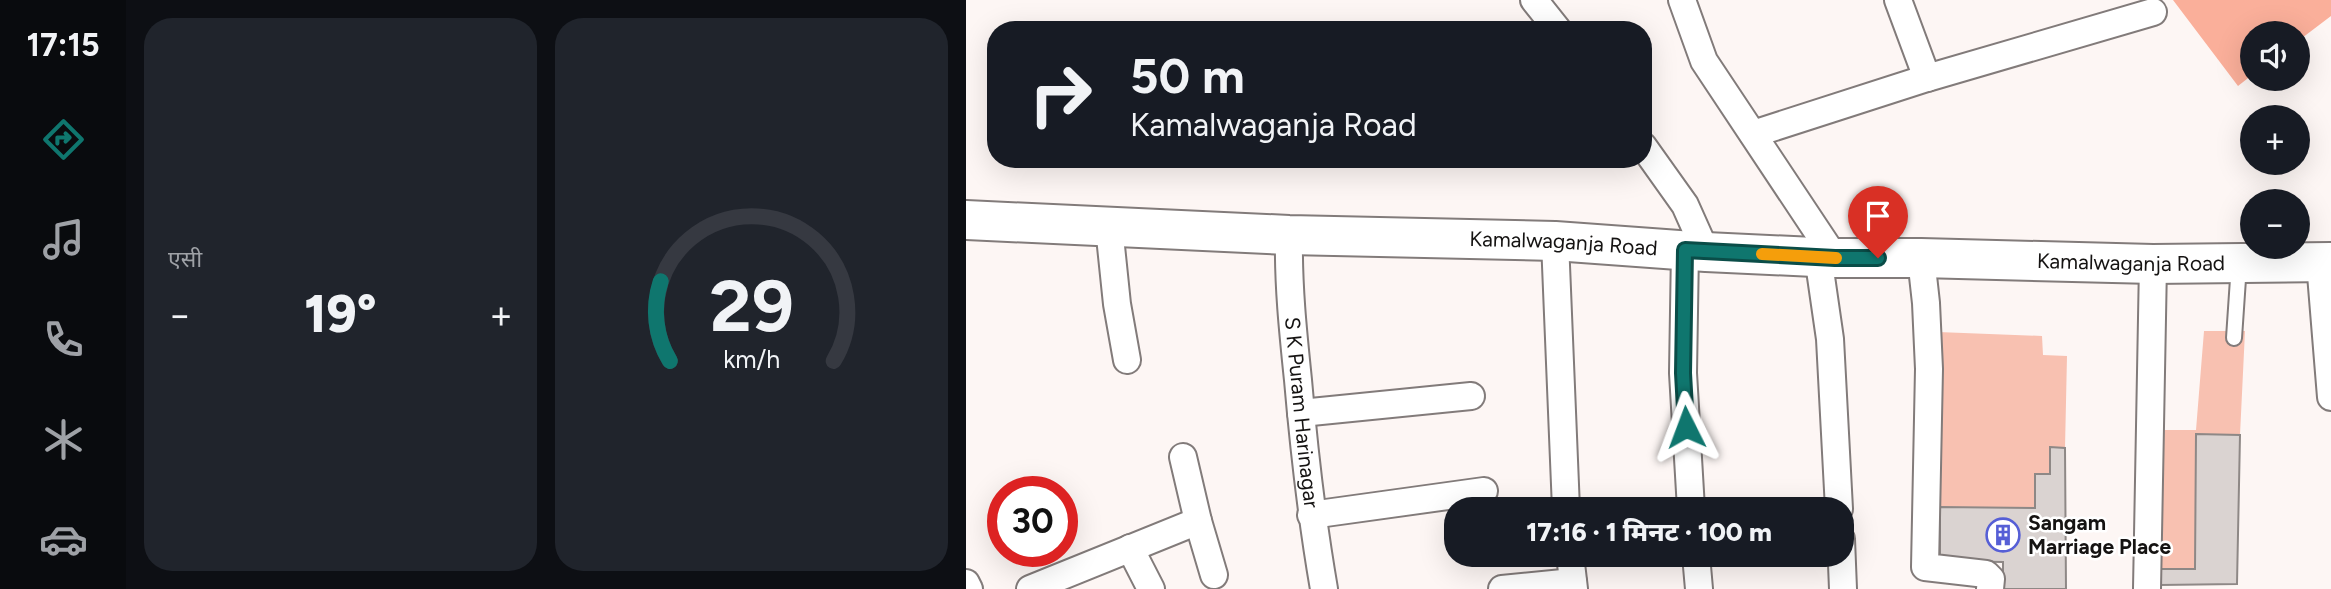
<!DOCTYPE html>
<html lang="hi">
<meta charset="utf-8">
<style>
:root{--surface:#171b24;--page:#20242c;--text:#f1f3f6;--muted:#9ea1a6;--line:#363941;--accent:#0f766e}
body{margin:0;font-family:Figtree,"Noto Sans Devanagari",sans-serif;background:var(--page);color:var(--text);height:100vh;display:flex;flex-direction:column;font-size:26px;white-space:nowrap}
*{box-sizing:border-box;margin:0}
p{font-size:23px;color:var(--muted)}
.icon{flex:none;width:38px;height:38px;fill:none;stroke:currentColor;stroke-width:2;stroke-linecap:round;stroke-linejoin:round}
.map{position:relative;flex:1;overflow:hidden}
.drawer{display:flex;flex-direction:column;gap:18px;padding:18px;background:#0d0f14;width:840px}
.drawer>*{flex:none}
.top-card{position:absolute;left:21px;top:21px;width:665px;height:147px;border-radius:28px;box-shadow:0 7px 28px #0002;background:#171b24;color:var(--text);overflow:hidden}
.controls{position:absolute;left:1274px;top:21px;display:grid;gap:14px}
.controls a{display:grid;place-items:center;width:70px;height:70px;border-radius:50%;background:var(--surface);box-shadow:0 7px 28px #0002;font-size:35px}
.speed{position:absolute;left:21px;top:476px;display:flex;gap:14px;font-size:35px;font-weight:700;text-align:center}
.speed>*{display:grid;place-content:center;width:91px;height:91px;border-radius:50%;background:var(--surface);box-shadow:0 7px 28px #0002;line-height:1}
.speed .limit{border:10px solid #d22;background:#fff;color:#111}
.pin{position:absolute;display:grid;place-items:center;width:60px;height:60px;color:#fff;margin:-72px -30px;border-radius:50% 50% 50% 0;rotate:-45deg;box-shadow:0 0 7px #0007}
.pin .icon{rotate:45deg}
.me{position:absolute;width:77px;margin:-38px;rotate:357deg;stroke-linejoin:round;filter:drop-shadow(0 0 5px #0008)}
.turn{display:flex;align-items:center;gap:24px;height:147px;padding:0 28px;font-size:32px}
.turn .icon{width:91px;height:91px;stroke-width:2.5}
.turn b{display:block;font-size:49px;line-height:60px}
.big{font-size:52px;font-weight:800;line-height:1.1}
.drawer .tile{flex:1;display:flex;flex-direction:column;justify-content:center;gap:10px;min-width:0;padding:0 24px;border-radius:28px;background:var(--page)}
.drawer .dial{align-items:center;gap:0}
.dial svg{height:182px;overflow:visible;fill:none;stroke:var(--line);stroke-width:7;stroke-linecap:round;text-anchor:middle}
.dial text{fill:var(--text);stroke:none}
.heat{display:flex;justify-content:space-between;align-items:center;font-size:38px;direction:ltr}
.drawer .tiles{flex:1;display:grid;gap:18px;grid-template-columns:repeat(2,1fr)}
.trip{position:absolute;left:478px;top:497px;width:410px;height:70px;border-radius:28px;background:var(--surface);box-shadow:0 7px 28px #0002;font-weight:800;line-height:70px;text-align:center}
main{display:flex;flex:1;min-height:0}
.tabs{display:flex;flex-direction:column;width:126px;justify-content:space-around;align-items:center;background:#090b0e;color:var(--muted)}
.tabs .icon{width:49px;height:49px}
.tabs .on{color:var(--accent)}
.tabs b{font-size:32px;color:var(--text)}
.map>svg:first-child{display:block}
.green{fill:#f8c1b1}
.forest{fill:#faaf9a}
.building{fill:#dad3d1;stroke:#8e8886;stroke-width:2}
.lines{fill:none;stroke-linecap:round;stroke-linejoin:round}
.service-casing{stroke:#827b7a;stroke-width:18}
.minor-casing{stroke:#827b7a;stroke-width:30}
.secondary-casing{stroke:#827b7a;stroke-width:42}
.service{stroke:#fff;stroke-width:14}
.minor{stroke:#fff;stroke-width:26}
.secondary{stroke:#fff;stroke-width:38}
.route-casing{stroke:#0a4d48;stroke-width:18}
.route{stroke:#0f766e;stroke-width:12}
.slow{stroke:#f59e0b;stroke-width:12}
.labels{text-anchor:middle;stroke-width:5;stroke-linejoin:round;paint-order:stroke}
.street-label{font-size:21px;fill:#151312;stroke:#fff}
.poi-label{font-size:21px;font-weight:bold;fill:#151312;stroke:#fff;text-anchor:start}
</style>
<main>
<nav class="tabs">
<b>17:15</b>
<svg class="icon on" aria-label="directions" viewBox="0 0 24 24"><path d="M12 3l9 9-9 9-9-9zM9 14v-3h6M13 9l2 2-2 2"/></svg>
<svg class="icon" aria-label="music" viewBox="0 0 24 24"><path d="M9 18V5l10-2v13"/><circle cx="6" cy="18" r="3"/><circle cx="16" cy="16" r="3"/></svg>
<svg class="icon" aria-label="phone" viewBox="0 0 24 24"><path d="M5 4h4l2 5-3 2q2 4 5 5l2-3 5 2v4C11 20 4 13 5 4z"/></svg>
<svg class="icon" aria-label="climate" viewBox="0 0 24 24"><path d="M12 3v18M4 7l16 10M4 17L20 7"/></svg>
<svg class="icon" aria-label="car" viewBox="0 0 24 24"><path d="M5 17H2v-5l4-1 3-4h7l3 4 3 1v5h-3M9 17h6M6 11h13"/><circle cx="7" cy="17" r="2"/><circle cx="17" cy="17" r="2"/></svg>
</nav>
<section class="drawer">
<div class="tiles">
<div class="tile"><p>एसी</p>
<div class="heat"><a>−</a><b class="big">19°</b><a>+</a></div>
</div>
<div class="tile dial"><svg viewBox="0 0 100 80">
<path d="M14 69A42 42 0 1 1 86 69"/>
<path d="M14 69A42 42 0 0 1 10 34" stroke="#0f766e"/>
<text x="50" y="56" font-size="32" font-weight="700">29</text>
<text x="50" y="72" font-size="11">km/h</text>
</svg></div>
</div>
</section>
<div class="map">
<svg width="1365" height="589" viewBox="0 0 1365 589">
<rect width="100%" height="100%" fill="#fdf6f4"/>
<path class="green" d="M1238,331H1279L1274,435L1231,434L1229,569H1194L1196,430H1230Z
M972,332L1076,336L1077,355L1101,356L1099,448L1084,447V474H1069V508L974,507Z"/>
<path class="forest" d="M1207,0H1365V16L1332,41V33H1286V75L1272,86Z"/>
<path class="building" d="M1230,434L1274,435L1271,584L1194,585V569H1229Z
M1084,447L1099,448L1100,589H1037V562L974,561V507L1069,508V474H1084Z"/>
<g class="lines">
<defs>
<path id="service" d="M1268,338L1273,264"/>
<g id="minor">
<path d="M568,0L592,30"/>
<path d="M716,0L738,61L869,258"/>
<path d="M932,0L961,78"/>
<path d="M787,134L961,78L1187,12"/>
<path d="M677,146L719,205L740,252"/>
<path d="M143,227L151,304L161,360"/>
<path id="s1" d="M323,235C322,284 327,332 332,380C338,450 346,520 358,589"/>
<path d="M589,241L600,509"/>
<path d="M719,250L717,373L725,509"/>
<path d="M852,256L864,339L873,509"/>
<path d="M955,258L960,303L963,369L959,567L1020,574L1025,579L1024,589"/>
<path d="M1354,262L1365,397"/>
<path d="M335,413L505,396"/>
<path d="M217,457L232,521L248,575"/>
<path d="M345,515L518,491"/>
<path d="M875,539L877,589"/>
<path d="M164,548L185,589"/>
<path d="M604,555L608,589"/>
<path d="M730,555L733,589"/>
<path d="M0,583L3,589"/>
<path d="M64,589L232,521"/>
<path d="M536,589L607,582"/>
<path d="M1181,589L1187,264"/>
</g>
<g id="secondary">
<path id="s2" d="M0,220L323,235L589,241L740,252L869,258H955L1187,264L1365,262"/>
</g>
</defs>
<use href="#service" class="service-casing"/>
<use href="#minor" class="minor-casing"/>
<use href="#secondary" class="secondary-casing"/>
<use href="#service" class="service"/>
<use href="#minor" class="minor"/>
<use href="#secondary" class="secondary"/>
</g>
<g class="lines">
<defs>
<path id="route" d="M720,427L717,373L719,250L869,258H912"/>
</defs>
<use href="#route" class="route-casing"/>
<use href="#route" class="route"/>
<path class="slow" d="M796,254L870,258"/>
</g>
<defs>
<symbol id="building-ring" viewBox="-11 -11 22 22"><circle r="9.5" fill="#fff" stroke="#565fd6" stroke-width="1.5"/><path d="M-4-6H4V6H1V3H-1V6H-4ZM-2.5-4.3h1.7v1.8h-1.7ZM.8-4.3h1.7v1.8H.8ZM-2.5-1h1.7V.8h-1.7ZM.8-1h1.7V.8H.8Z" fill="#565fd6"/></symbol>
</defs>
<g fill-rule="evenodd">
<use href="#building-ring" x="1018" y="516" width="38" height="38"/>
</g>
<g class="labels">
<g class="street-label">
<text dy="7" stroke="none"><textPath href="#s2" startOffset="598">Kamalwaganja Road</textPath></text>
<text dy="7" stroke="none"><textPath href="#s2" startOffset="1166">Kamalwaganja Road</textPath></text>
<text dy="7" stroke="none"><textPath href="#s1" startOffset="178">S K Puram Harinagar</textPath></text>
</g>
<g class="poi-label">
<text x="1062" y="530">Sangam<tspan x="1062" dy="24">Marriage Place</tspan></text>
</g>
</g>
</svg>
<div class="controls">
<a><svg class="icon" aria-label="sound" viewBox="0 0 24 24"><path d="M4 9h4l5-4v14l-5-4H4zM17 9q2 3 0 6"/></svg></a>
<a>+</a>
<a>−</a>
</div>
<div class="speed"><div class="limit">30</div></div>
<div class="pin" style="left:912px;top:258px;background:#d93025"><svg class="icon" aria-label="arrive" viewBox="0 0 24 24"><path d="M6 21V4h12l-3 4 3 4H6"/></svg></div>
<svg class="me" style="left:720px;top:427px" viewBox="-20 -20 40 40"><path d="M0-17L14 15 0 8-14 15z" fill="#0f766e" stroke="#fff" stroke-width="4"/></svg>
<div class="trip">17:16 · 1 मिनट · 100 m</div>
<div class="top-card">
<div class="turn"><svg class="icon" aria-label="right" viewBox="0 0 24 24"><path d="M7 20v-9h11M14 6l5 5-5 5"/></svg><div><b>50 m</b>Kamalwaganja Road</div></div>
</div>
</div>
</main>
